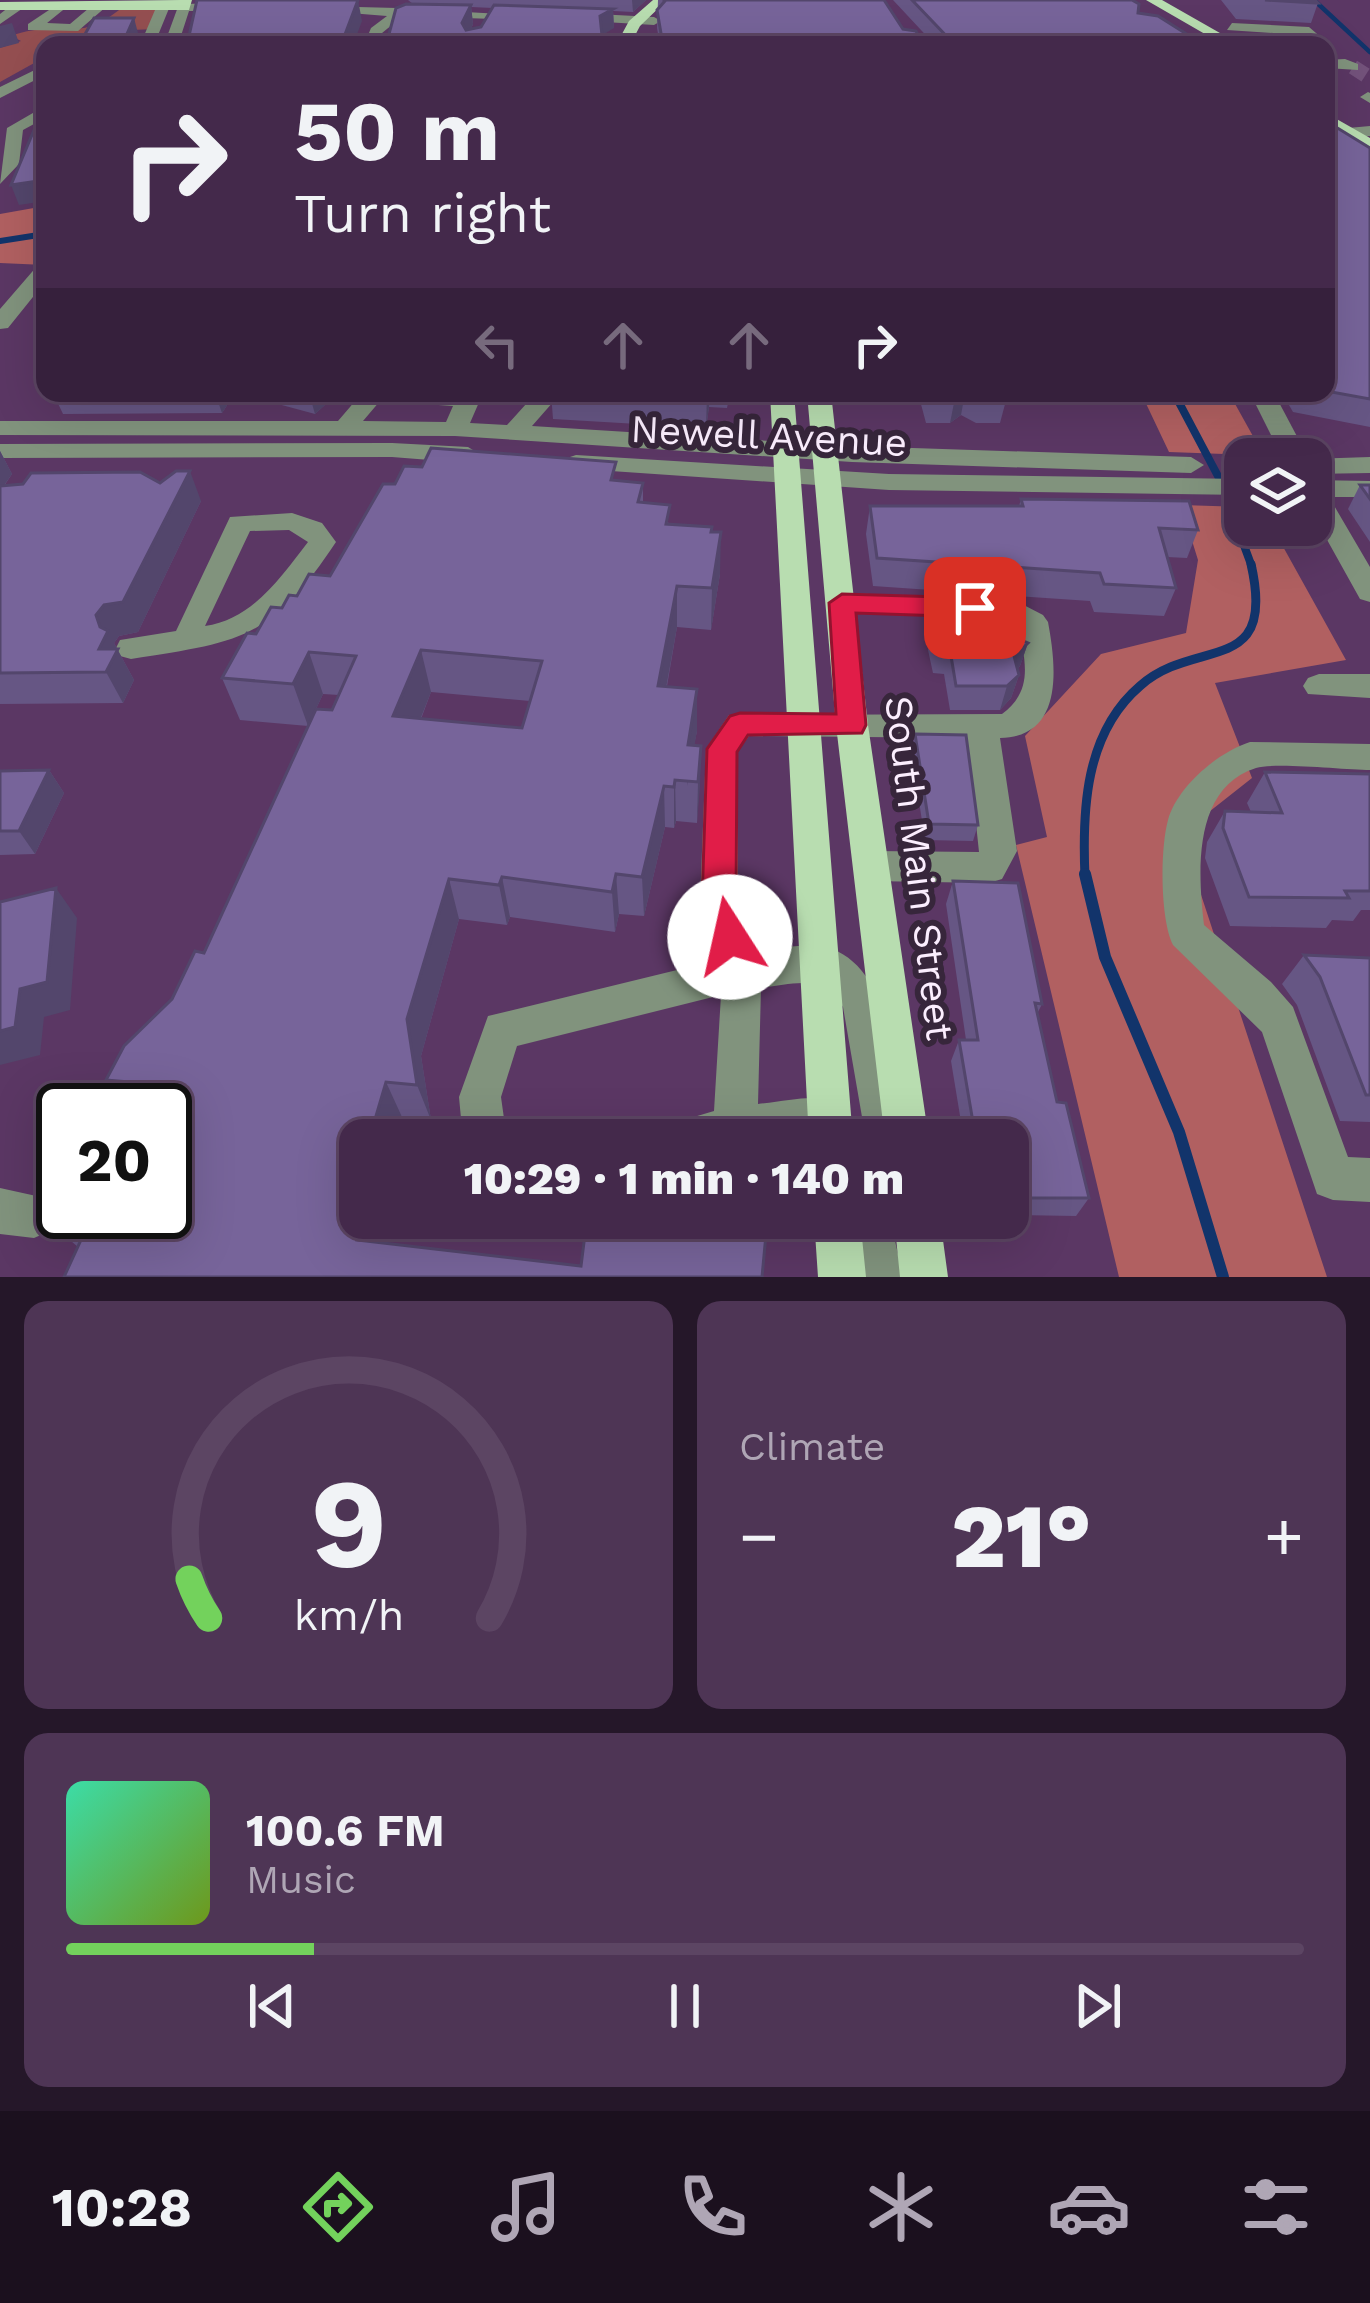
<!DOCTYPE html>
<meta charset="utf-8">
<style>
:root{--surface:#44294b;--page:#4e3555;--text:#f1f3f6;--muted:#afa6b5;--line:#5c4563;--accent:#73d25c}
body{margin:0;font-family:"Work Sans",sans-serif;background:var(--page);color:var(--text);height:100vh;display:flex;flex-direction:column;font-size:45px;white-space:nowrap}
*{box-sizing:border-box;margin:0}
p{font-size:39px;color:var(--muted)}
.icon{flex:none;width:66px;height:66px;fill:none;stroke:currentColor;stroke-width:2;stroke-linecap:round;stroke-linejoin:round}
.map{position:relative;height:1277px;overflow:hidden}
.drawer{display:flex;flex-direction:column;gap:24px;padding:24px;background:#251729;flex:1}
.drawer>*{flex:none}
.guide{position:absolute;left:36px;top:36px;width:1299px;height:366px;border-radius:24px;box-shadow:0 12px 48px #0002,0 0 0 3px var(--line);background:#44294b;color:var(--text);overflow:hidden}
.tools{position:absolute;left:1224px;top:438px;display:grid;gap:24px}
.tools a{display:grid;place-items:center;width:108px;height:108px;border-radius:24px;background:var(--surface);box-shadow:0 12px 48px #0002,0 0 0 3px var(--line);font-size:60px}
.speed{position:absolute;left:36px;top:1083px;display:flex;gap:24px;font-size:60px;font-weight:700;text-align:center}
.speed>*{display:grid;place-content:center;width:156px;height:156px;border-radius:50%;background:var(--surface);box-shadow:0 12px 48px #0002,0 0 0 3px var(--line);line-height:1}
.speed .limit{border:6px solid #111;border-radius:18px;background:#fff;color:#111}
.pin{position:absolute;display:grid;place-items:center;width:102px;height:102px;color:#fff;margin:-51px;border-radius:24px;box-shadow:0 6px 18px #0006}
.me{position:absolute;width:132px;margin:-66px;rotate:350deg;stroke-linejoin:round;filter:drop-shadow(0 0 9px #0008)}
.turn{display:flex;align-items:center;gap:42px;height:252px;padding:0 60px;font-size:54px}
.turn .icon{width:156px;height:156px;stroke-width:2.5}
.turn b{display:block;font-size:84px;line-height:102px}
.lanes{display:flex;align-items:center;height:114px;padding:0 60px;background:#0003;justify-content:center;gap:60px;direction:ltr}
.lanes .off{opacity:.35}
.big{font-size:90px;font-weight:800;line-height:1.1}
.drawer .widget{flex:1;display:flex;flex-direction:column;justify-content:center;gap:18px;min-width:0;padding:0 42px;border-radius:24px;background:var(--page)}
.drawer .dial{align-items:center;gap:0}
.dial svg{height:312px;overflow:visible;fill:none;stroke:var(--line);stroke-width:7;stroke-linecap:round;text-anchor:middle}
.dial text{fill:var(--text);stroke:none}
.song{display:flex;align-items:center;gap:36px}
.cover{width:144px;height:144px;border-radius:18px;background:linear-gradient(135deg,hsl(160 70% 55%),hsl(80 70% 35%))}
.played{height:12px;border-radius:6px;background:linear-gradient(90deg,var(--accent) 20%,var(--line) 20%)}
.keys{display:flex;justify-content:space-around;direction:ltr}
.heat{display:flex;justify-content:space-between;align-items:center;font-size:66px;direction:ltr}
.drawer .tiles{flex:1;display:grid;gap:24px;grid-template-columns:1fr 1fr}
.widget:last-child{grid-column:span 2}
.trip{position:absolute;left:339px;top:1119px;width:690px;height:120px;border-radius:24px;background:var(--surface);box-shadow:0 12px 48px #0002,0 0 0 3px var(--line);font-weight:800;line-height:120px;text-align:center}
.tabs{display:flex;height:192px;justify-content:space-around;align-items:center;background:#1b101e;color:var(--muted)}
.tabs .icon{width:84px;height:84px}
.tabs .selected{color:var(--accent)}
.tabs b{font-size:54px;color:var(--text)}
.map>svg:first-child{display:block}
.green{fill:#954f51}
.forest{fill:#b16061}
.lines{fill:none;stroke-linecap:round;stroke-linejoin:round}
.stream-far4{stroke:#12346b;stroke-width:4.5}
.stream-far3{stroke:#12346b;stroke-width:6}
.stream-far2{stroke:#12346b;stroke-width:8}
.stream-far1{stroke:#12346b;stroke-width:9}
.stream{stroke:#12346b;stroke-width:12}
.minor-tunnel{stroke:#73527b;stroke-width:15;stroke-dasharray:15 8;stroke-linecap:butt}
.minor{fill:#81937d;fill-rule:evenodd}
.major{fill:#b8ddb0;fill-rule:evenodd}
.wall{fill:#665684;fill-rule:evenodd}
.shaded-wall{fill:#53466c}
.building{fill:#77649a;stroke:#53466c;stroke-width:3;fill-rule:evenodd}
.route{fill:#e11d48;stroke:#92132f;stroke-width:3}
.labels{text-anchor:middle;stroke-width:12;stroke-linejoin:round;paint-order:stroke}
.street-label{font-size:39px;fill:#fbeefe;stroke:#37263b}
</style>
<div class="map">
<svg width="1370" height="1277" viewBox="0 0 1370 1277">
<rect width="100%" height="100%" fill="#5b3764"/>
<path class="green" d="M124,6H163L155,29L106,31L66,45H45V57L0,82V48L21,41L11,36C60,18 75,47 124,6Z"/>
<path class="forest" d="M45,206V265L0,263V214Z
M1141,393H1229L1254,438L1252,455L1169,452Z
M1181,505L1245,507V525H1271L1346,660L1215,683L1252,778L1181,834L1327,1277H1119L1016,845L1047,837L1025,736L1101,654L1186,633L1198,560Z"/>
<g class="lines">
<path class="stream-far4" d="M1314,0L1370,52"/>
<path class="stream-far3" d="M0,241L45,234"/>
<path class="stream-far2" d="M1174,393L1219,478L1252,567"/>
<path class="stream-far1" d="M1085,877C1082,810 1085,733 1140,686C1196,636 1277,678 1251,564"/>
<path class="stream" d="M1085,874L1105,957L1179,1132L1223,1277"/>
<path class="minor-tunnel" d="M1353,67L1370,78"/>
<path class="minor" d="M61,2L68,6L47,23L70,24L95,3L107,6L78,31L28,30V24Z
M14,3L26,6L0,24V14Z
M158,3L170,6L154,45H140Z
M235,3L240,10L189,11L178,45H164L179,4Z
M407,3L412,9L536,16L529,20L403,16L382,33L378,45H364L371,28L387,16L312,10L319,6L397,8Z
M577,13L654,17L661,21L654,25L572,20Z
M1232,23L1309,27L1330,45H1315L1305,35L1227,30Z
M1345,59L1358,64V70L1326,68V60Z
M45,65V75L0,98V87Z
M1368,92L1370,93V103L1360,97Z
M45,106V118L23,130L19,164L0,184L7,128Z
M1370,126V136L1326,140V130Z
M45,263V282L8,328L0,329V309L38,265Z
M362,393L476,395L480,400L470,423L507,425L536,393H561L532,426L852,446L1191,457L1204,465L1191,473L852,462L455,436L0,435V421H338ZM380,401L453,406L446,422L363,421Z
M1250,393H1274L1309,459L1370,457V473L1311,474V459H1283Z
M392,443L468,447L481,455L468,463L392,457L0,458V444Z
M576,455L889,474L1245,479V495L889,490L567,468L563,463L567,458Z
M1311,480L1370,481V497H1329L1370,567V602L1360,599L1311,511Z
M292,513L322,523L336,542C271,640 241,642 131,659L120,656L116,648L120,640L176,631L230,517ZM289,530L308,542C281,577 252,620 205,626L250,531Z
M842,593L1012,599L1043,615L1048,622C1056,665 1065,737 1000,738L1017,851L1002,879L989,883L871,881L858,877L853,866L858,855L871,851L979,852L967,738L749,736L738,751V902L754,953C774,950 801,943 820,946C894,958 898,1081 910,1140H866L843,1007C824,973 794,984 761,988L758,1104C810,1099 841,1083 865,1140H660L667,1125L714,1111L721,995L517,1046L501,1097L507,1140H463L459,1097L488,1016L718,960L700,902L706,749L729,715L1002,714C1034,690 1025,662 1019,627L1006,619L832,610L827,603L832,596Z
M1319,674H1370V698L1308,694L1303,686L1308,678Z
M1250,742L1370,744V770C1345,770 1276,762 1256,768C1192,788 1198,874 1204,925L1271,982L1293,1007L1348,1157L1370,1158V1202L1333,1200L1317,1194L1262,1032L1173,945C1160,919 1160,849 1168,820C1177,787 1218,752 1250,742Z
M0,1188L50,1199L57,1215L50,1231L34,1238L0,1234Z
M844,1218H890L903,1277H855Z"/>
<path class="major" d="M180,0H192L189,10H0V2Z
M653,0H667L640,26L630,45H616L629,21Z
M1146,0H1162L1241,45H1224Z
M1326,113L1370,138V150L1326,125Z
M770,393H794L853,1140H809Z
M807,393H831L868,725L929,1140H885L836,725Z
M814,1218H860L866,1277H818Z
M894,1218H940L948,1277H900Z"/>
</g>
<path class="wall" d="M408,0H646L633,12L613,11L614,28L386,45L413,4ZM471,7L493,8L481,27L471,29L473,24Z
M658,0H884L903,29L923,45H660L657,28Z
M893,0H1132L1138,13L1204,45H935Z
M1221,0H1315L1318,3L1311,23L1236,19Z
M1326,121L1370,148V427L1293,412L1282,393H1326Z
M53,393H235L222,413L63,414Z
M237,393H338L315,414Z
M551,393H730L727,408L709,407L706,428L553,419Z
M918,393H1008L1000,423H976L961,415L950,423H926Z
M0,451L12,474L4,486L160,483L201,501L138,632L119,636L114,643L134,680L123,703L0,704Z
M617,481L643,483V502L670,524L712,532L720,574L711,630L677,627L667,686L697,689V731L694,745L701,746L697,823L676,821L674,828L665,827L644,916L619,914L615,932L510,917L507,925L459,919L421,1056L431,1120L402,1117L360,1218H381L389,1232L385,1243L581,1266L762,1277L78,1247L57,1229L165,1212L130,1108L106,1080L172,999L204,953L308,726L240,720L222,678L256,634L282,608L330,576ZM431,692L530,701L522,728L421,719ZM323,694L339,695L332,710L316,709Z
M1360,485H1370V542L1348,509Z
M1021,499L1198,530L1187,558L1167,557L1176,588L1164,616L1094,612L1090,601L873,586L866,534L870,506H1019Z
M940,596L1028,643L1020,666L1017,669L1019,675L1011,698L1000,710H950L944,674L933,673L928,650L933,626H936L935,620Z
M915,734L978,825L973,841L925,840L911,750Z
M49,770L64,793L35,854L0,855V771Z
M1265,772L1370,774V910H1361L1353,921L1332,920L1326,928L1230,926L1205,858L1207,842L1225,811L1251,812L1247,803Z
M953,881L1042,1004L1037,1014L1057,1102L1089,1198L1076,1216L1008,1215V1140H964L951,1061L959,1040H966L946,904Z
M1304,955L1370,958V1122L1340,1121L1297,1005L1282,984Z"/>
<path class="shaded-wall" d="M358,0L362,21L353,45H341Z
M632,0H646L633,12Z
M471,5L473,24L465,43L462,23Z
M613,9L614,28L601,36L600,16Z
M134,18L138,33L133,45H122Z
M12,23L19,43L0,48V26Z
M45,180V201L19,205L11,185Z
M215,393H235L222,413Z
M309,393H338L315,414Z
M707,393H710L709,407L706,428Z
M956,393H965L961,415L950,423Z
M0,451L12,474L0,491Z
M190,471L201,501L138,632L119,636L114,643L134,680L123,703L106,672L99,649L100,627L96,615Z
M721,532L720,574L711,630L712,588Z
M677,586V627L659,727L658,686Z
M1028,643L1020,666L1007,680L1014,656Z
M421,650L431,692L405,758L393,716Z
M309,652L323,694L308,726L293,684Z
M1019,675L1011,698L1000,710L1007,686Z
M697,689V731L687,786L688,745Z
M701,746L700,787L697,823L698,782Z
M49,770L64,793L35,854L19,831Z
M675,780L676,821L674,828V787Z
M664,786L665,827L644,916L642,877Z
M616,874L619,914L615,932L612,892Z
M502,877L510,917L507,925L499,885Z
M449,879L459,919L421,1056L431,1120L417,1085L407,1019Z
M56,888L77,918L70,1010L44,1017L40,1055L0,1065V1031L20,989Z
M386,1082L402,1117L395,1140H369Z
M360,1169V1213L351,1198Z
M363,1218H381L389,1232L376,1269L357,1240Z"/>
<path class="building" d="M197,0H358L341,45H187Z
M663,0H884L903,29L916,31L923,45H663L657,10L665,1Z
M912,0H1132L1139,4L1138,13L1158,16L1204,45H955Z
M1265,0H1315L1318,3H1316Z
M406,4L471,5L462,23L466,30L481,27L494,5L613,9L600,16L603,45H386L396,8Z
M94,18H134L122,45H79Z
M1326,121L1370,148V399L1326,391Z
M45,128V180L11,185L34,130Z
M659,393H707L706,396Z
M431,448L616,462L611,480L643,483L638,502L670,505L666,524L712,527L711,532H721L712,588L677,586L658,686L697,689L688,745L701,746L698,782L675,780L674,787L664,786L642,877L616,874L612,892L502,877L499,885L449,879L407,1019L417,1085L386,1082L369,1140H360V1169L351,1198L360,1200V1218H365L357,1240L581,1266L587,1218H740V1220L767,1224L762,1277H64L85,1231L57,1229L65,1212H165V1110H130L142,1083L106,1080L124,1046L172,999L195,951L204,953L316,709L332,710L356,656L309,652L293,684L222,678L247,633L256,634L271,607L282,608L289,595L297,596L309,574L330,576L383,484H395L404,466L422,467ZM421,650L542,661L522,728L393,716Z
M176,471H190L123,602L104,605L96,615L100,627L108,631L99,649H118L106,672L0,673V486L23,484L31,473L140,472L160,483Z
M1360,485H1370V499Z
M1021,499L1189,501L1198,530L1159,528L1176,588L1104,584L1100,573L877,558L870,506H1023Z
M940,596L1004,599L1014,637L1028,643L1014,656L1019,675L1007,686H956L950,650L938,649L933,626H945Z
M915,734L966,735L978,825L929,824Z
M49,770L19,831H0V771Z
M1265,772L1370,774V891H1345L1349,898L1249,897L1223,828L1225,811L1282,813Z
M953,881L1018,883L1042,1004L1035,1003L1057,1102L1066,1103L1089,1198H1008V1140H976L959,1040H978Z
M56,888L47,982L20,989L15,1027L0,1031V902Z
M1304,955L1370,958V1095H1366L1320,977Z"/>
<path class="route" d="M842,594L975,598L989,608L975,617L856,613L866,725L862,733L748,735L737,752L736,902L747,937L742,948L730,953L718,948L702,902L707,749L730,716L740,713L836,714L829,603Z"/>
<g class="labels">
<g class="street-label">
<text transform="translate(769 435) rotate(3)" y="14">Newell Avenue</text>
<text transform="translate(920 868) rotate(83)" y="14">South Main Street</text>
</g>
</g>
</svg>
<div class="tools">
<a><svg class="icon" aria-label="layers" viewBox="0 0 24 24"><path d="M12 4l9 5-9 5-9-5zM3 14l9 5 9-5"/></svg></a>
</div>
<div class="speed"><div class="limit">20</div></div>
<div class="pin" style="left:975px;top:608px;background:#d93025"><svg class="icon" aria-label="arrive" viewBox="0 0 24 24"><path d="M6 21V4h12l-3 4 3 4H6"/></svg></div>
<svg class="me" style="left:730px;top:937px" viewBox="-20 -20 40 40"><circle r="19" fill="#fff"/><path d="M0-13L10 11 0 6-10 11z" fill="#e11d48"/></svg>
<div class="trip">10:29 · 1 min · 140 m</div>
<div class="guide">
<div class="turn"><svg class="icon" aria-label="right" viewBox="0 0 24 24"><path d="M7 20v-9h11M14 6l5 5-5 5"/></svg><div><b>50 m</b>Turn right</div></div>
<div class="lanes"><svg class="icon off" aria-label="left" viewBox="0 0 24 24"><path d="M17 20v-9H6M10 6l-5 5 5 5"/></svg><svg class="icon off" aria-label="ahead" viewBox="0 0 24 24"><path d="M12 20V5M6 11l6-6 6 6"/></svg><svg class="icon off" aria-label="ahead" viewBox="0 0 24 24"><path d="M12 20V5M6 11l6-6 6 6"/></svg><svg class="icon" aria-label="right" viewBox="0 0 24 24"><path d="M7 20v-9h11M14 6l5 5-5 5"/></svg></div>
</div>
</div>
<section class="drawer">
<div class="tiles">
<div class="widget dial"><svg viewBox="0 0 100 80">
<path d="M14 69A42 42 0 1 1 86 69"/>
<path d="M14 69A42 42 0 0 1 9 59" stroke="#73d25c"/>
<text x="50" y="56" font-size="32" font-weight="700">9</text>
<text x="50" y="72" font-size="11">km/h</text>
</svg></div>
<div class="widget"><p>Climate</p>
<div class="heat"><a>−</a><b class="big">21°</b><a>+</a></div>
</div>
<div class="widget">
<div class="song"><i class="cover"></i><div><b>100.6 FM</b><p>Music</p></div></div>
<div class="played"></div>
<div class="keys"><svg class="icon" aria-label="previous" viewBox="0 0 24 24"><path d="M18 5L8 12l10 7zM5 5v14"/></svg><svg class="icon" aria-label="pause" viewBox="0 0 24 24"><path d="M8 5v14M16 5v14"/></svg><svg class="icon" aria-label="next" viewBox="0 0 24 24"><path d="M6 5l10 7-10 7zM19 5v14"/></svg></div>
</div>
</div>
</section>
<nav class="tabs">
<b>10:28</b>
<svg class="icon selected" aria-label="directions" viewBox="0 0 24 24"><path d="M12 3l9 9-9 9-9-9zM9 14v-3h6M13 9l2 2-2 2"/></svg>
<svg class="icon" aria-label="music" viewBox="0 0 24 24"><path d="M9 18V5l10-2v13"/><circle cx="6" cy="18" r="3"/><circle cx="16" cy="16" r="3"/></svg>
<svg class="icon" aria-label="phone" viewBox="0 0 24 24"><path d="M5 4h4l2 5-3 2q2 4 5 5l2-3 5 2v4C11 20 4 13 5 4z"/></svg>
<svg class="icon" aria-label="climate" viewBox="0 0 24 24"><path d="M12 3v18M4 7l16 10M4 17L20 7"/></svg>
<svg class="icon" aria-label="car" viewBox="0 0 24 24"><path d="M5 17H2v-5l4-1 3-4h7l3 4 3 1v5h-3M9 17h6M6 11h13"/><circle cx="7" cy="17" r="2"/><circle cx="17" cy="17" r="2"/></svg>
<svg class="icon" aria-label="filters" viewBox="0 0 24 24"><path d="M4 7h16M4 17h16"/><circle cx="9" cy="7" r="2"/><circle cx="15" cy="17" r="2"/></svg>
</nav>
